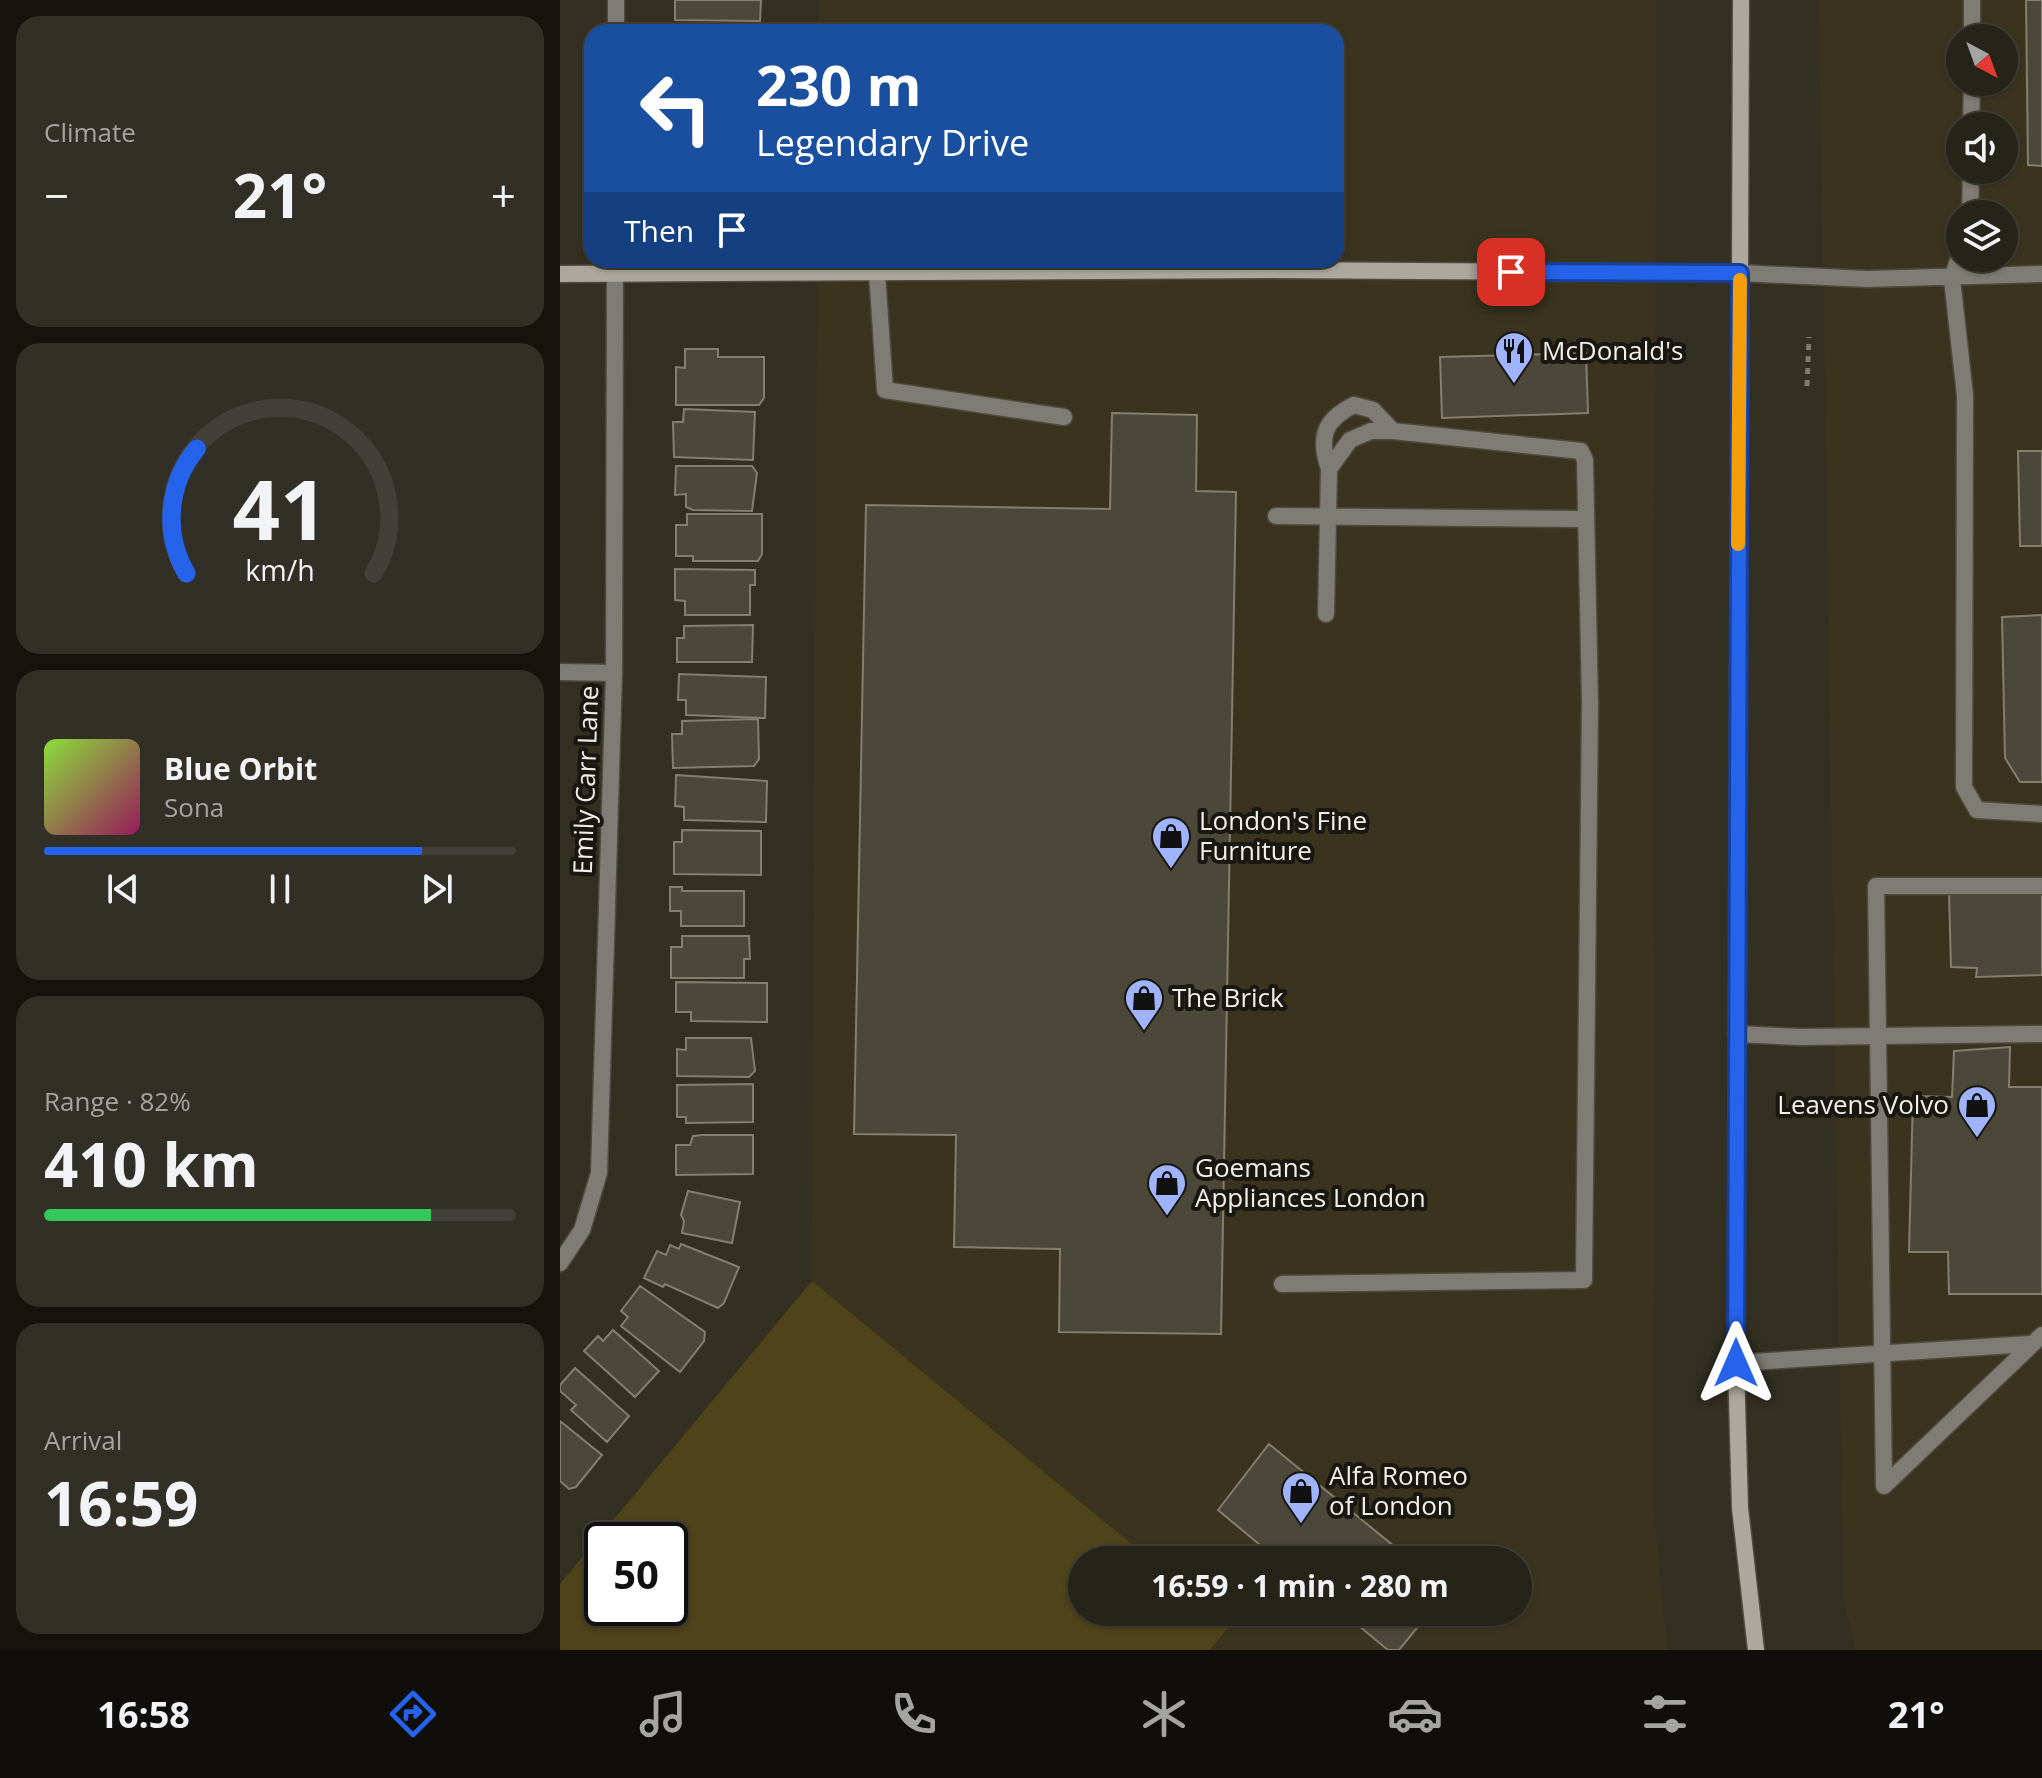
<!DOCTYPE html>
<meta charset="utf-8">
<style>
:root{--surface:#262319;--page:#322f26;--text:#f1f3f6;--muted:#a4a4a2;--line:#424038;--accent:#2563eb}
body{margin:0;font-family:"Open Sans",sans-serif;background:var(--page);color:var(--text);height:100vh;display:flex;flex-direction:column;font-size:30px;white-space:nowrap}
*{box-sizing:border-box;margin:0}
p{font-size:26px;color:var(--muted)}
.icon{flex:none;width:44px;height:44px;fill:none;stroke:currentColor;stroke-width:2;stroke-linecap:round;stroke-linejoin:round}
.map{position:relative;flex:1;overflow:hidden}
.details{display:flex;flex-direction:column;gap:16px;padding:16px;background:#15130e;width:560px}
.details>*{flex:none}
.guide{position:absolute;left:24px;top:24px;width:760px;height:244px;border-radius:24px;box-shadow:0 2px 6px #0004,0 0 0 2px var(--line);background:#1a4fa0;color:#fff;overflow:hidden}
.needle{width:52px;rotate:139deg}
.buttons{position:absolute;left:1386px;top:24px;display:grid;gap:16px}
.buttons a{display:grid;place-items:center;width:72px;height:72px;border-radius:50%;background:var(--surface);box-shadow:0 2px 6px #0004,0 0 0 2px var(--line);font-size:40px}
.speed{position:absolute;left:24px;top:1522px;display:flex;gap:16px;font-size:40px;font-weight:700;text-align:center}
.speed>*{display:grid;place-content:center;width:104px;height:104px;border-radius:50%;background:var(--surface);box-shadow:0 2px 6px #0004,0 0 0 2px var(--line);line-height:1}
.speed .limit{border:4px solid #111;border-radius:12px;background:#fff;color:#111}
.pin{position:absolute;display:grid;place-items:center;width:68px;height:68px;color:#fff;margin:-34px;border-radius:16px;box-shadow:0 4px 12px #0006}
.me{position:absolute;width:88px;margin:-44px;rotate:0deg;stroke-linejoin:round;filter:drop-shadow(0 0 6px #0008)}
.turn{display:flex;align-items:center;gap:28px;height:168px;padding:0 40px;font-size:36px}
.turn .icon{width:104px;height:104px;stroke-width:2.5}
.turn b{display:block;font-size:56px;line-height:68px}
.then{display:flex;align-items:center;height:76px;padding:0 40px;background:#0003;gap:16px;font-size:30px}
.big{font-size:60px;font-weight:700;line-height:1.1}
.details .card{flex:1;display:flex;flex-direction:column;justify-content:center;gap:12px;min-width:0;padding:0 28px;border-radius:24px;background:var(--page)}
.details .dial{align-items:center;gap:0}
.dial svg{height:208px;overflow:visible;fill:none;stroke:var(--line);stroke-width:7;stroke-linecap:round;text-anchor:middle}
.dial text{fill:var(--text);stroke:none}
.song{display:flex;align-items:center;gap:24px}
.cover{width:96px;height:96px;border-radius:12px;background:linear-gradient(135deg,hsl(90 70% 55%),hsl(330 70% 35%))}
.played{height:8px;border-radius:4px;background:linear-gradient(90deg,var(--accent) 80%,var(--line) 80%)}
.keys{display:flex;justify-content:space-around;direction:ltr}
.heat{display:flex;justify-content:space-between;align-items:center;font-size:44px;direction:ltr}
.charge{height:12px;border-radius:6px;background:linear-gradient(90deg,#34c759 82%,var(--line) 0)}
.trip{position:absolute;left:508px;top:1546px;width:464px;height:80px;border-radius:40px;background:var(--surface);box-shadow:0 2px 6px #0004,0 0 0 2px var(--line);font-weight:700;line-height:80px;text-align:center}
.tabs{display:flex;height:128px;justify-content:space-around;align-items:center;background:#0f0e0a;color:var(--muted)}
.tabs .icon{width:56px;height:56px}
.tabs .active{color:var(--accent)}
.tabs b{font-size:36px;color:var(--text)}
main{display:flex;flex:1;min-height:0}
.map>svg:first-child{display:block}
.built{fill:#3a341f;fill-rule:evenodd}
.green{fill:#4f4319;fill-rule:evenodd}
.building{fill:#4c4839;stroke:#837e6e;stroke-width:2}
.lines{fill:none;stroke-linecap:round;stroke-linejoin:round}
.lane-casing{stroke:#4e4a3d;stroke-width:19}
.street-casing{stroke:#4e4a3d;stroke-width:19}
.secondary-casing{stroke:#4e4a3d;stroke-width:19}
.path{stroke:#7f7b6f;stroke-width:5;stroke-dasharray:6 6;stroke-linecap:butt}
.lane{stroke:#7e7c75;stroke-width:16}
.street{stroke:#7e7c75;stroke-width:16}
.secondary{stroke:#aca89d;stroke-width:16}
.route-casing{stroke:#184099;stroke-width:20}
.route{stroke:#2563eb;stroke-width:14}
.slow{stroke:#f59e0b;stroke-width:14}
.labels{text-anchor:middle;stroke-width:8;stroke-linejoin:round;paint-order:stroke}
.poi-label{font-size:26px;fill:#f2efe6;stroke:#191711;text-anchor:start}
.street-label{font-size:26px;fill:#f2efe6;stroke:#191711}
</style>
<main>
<section class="details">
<div class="card"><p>Climate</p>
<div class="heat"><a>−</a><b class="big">21°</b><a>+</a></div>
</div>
<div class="card dial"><svg viewBox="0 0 100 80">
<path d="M14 69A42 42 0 1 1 86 69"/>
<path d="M14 69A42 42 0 0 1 18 21" stroke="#2563eb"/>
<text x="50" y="56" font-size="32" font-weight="700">41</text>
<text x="50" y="72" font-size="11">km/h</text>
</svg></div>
<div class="card">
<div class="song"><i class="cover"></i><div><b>Blue Orbit</b><p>Sona</p></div></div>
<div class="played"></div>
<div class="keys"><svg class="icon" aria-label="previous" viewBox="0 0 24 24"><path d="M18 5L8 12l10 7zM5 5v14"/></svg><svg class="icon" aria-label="pause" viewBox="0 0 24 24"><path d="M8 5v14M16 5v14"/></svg><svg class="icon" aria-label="next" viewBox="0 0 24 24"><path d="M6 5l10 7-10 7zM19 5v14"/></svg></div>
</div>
<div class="card"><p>Range · 82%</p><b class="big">410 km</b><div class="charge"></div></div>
<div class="card"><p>Arrival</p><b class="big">16:59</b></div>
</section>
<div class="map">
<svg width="1482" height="1650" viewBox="0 0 1482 1650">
<rect width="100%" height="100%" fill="#332f21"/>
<path class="built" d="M259,0H1096L1094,1511L1107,1650H650L670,1625L655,1612H958V1560H591L252,1281L257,260H776V32H258Z
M1259,0H1482V1650H1296L1283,1598ZM1400,38H1444V82H1400ZM1400,126H1444V170H1400ZM1400,214H1444V258H1400Z"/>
<path class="green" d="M252,1281L591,1560H522V1612H655L671,1624L650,1650H0V1584ZM42,1540H110V1608H42Z"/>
<path class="building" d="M115,0H201L200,21L115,20Z
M1466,0H1482V166L1468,165Z
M125,349H158V357H204V398L199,405H116V367L125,368Z
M1026,353L1028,413L882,418L880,357Z
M124,409L195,412L193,460L114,457L113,422H123Z
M552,413L637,415L636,491L676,492L661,1334L499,1332L500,1249L394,1247L396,1135L294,1134L306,505L550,509Z
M1458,451H1482V546H1460Z
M116,466H192L197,473L192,511L133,510L126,507V494L115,495Z
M127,514H202V554L198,561H133V556H116V525H127Z
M115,569L195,570V585H190V615H125V601L115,600Z
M1482,615V782H1460L1445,758L1442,617Z
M193,625L192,662H117V638H124V626Z
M119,674L206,677L205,718L126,715V700H118Z
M198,719L199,759L194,766L113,768L112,734H122V721Z
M116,775L207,781L206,822L124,820V807L115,806Z
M122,830L201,831V875L114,874V842H122Z
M110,887H122V891H184V926H121V911H110Z
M1389,893H1482V975L1416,977L1417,968L1391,967Z
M122,936H189L190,959H184V978H111V947H122Z
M116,982L207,983V1022L131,1021V1012H116Z
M126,1038H191L195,1071L189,1077L117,1076V1049L126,1050Z
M1450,1047L1449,1087H1482V1294H1389L1388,1252H1349L1353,1096L1392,1097L1394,1051Z
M193,1084V1122L126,1123V1117H117V1085Z
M142,1135H193V1174L116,1175V1145H130L133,1136Z
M128,1191L180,1202L172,1243L122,1233L124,1221L121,1215Z
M121,1244L179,1267L164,1303L158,1308L105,1284L103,1287L84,1278L97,1251L106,1255L110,1245L119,1249Z
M80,1286L145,1332L144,1341L120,1372L61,1326L68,1317L61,1311Z
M53,1330L99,1371L75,1397L24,1351L38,1336L43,1341Z
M15,1368L69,1416L47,1442L11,1410L16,1405L0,1391V1385Z
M0,1421L42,1455L16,1487L9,1489L0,1481Z
M709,1444L851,1560H718L658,1510Z
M782,1612H870L839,1650H828Z"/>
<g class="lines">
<defs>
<path id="lane" d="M1412,38V0
M1411,126L1412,82
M1410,214L1411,170
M1400,254L1392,279L1405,395L1404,787L1417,810L1482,814
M317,273L325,390L504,417
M1180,273L1307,279L1482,274
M769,469C758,437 764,420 794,405L813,410L833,431
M716,516L1025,519
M1482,886H1316L1324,1486L1482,1335
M1176,1034L1240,1037L1482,1034
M722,1284L1024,1280L1030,704L1025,460L1021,451L833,431H811L790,440L769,469L766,614
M1176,1363L1469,1344"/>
<path id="street" d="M56,32V0
M0,672L54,673
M0,1263L22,1230L39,1173L54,673L55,260"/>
<path id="secondary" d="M1181,0L1176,1363L1180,1508L1196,1650
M0,274L710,270L1180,273"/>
</defs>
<use href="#lane" class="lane-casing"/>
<use href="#street" class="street-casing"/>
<use href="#secondary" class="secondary-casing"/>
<path class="path" d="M1247,386L1249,337"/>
<use href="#lane" class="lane"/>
<use href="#street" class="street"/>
<use href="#secondary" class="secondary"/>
</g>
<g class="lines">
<defs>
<path id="route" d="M951,272L1180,273L1176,1363"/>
</defs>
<use href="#route" class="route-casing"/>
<use href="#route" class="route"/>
<path class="slow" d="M1178,544L1180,280"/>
</g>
<defs>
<symbol id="restaurant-pin" viewBox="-11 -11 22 30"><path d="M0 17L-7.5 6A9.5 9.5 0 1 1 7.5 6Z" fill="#a0b3fd" stroke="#191711"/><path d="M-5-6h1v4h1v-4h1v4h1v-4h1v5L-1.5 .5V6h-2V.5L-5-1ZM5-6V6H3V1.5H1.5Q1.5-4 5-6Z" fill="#111"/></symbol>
<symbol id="shop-pin" viewBox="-11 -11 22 30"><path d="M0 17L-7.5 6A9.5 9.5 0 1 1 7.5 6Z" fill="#a0b3fd" stroke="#191711"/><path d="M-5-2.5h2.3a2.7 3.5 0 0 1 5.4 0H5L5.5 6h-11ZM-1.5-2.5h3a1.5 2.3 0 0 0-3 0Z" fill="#111"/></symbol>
</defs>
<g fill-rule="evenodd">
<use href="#restaurant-pin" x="932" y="329" width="44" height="60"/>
<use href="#shop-pin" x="589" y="814" width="44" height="60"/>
<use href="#shop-pin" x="562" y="976" width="44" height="60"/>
<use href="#shop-pin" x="1395" y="1083" width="44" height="60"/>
<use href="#shop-pin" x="585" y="1161" width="44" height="60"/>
<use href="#shop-pin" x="719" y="1469" width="44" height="60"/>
</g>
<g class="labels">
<g class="poi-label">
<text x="982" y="360">McDonald's</text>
<text x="639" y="830">London's Fine<tspan x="639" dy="30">Furniture</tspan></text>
<text x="612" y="1007">The Brick</text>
<text x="1389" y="1114" text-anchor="end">Leavens Volvo</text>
<text x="635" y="1177">Goemans<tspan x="635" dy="30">Appliances London</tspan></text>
<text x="769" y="1485">Alfa Romeo<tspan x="769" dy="30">of London</tspan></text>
</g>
<g class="street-label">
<text transform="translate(26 780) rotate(-88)" y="9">Emily Carr Lane</text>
</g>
</g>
</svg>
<div class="buttons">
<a><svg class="needle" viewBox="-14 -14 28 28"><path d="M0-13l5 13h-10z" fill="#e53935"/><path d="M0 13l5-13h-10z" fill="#a4a4a2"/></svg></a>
<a><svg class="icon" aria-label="sound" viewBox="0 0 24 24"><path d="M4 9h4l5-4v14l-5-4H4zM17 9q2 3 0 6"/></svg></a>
<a><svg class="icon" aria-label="layers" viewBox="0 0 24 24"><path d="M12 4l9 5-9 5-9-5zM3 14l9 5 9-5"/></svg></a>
</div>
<div class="speed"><div class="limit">50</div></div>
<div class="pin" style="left:951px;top:272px;background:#d93025"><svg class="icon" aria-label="arrive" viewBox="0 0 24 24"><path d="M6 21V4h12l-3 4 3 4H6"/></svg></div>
<svg class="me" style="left:1176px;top:1363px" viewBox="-20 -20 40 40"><path d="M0-17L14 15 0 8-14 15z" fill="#2563eb" stroke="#fff" stroke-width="4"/></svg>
<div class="trip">16:59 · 1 min · 280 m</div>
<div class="guide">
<div class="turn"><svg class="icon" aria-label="left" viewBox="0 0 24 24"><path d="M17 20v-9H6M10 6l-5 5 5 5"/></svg><div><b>230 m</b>Legendary Drive</div></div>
<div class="then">Then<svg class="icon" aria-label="arrive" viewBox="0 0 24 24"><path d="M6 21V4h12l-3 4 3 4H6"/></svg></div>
</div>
</div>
</main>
<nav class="tabs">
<b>16:58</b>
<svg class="icon active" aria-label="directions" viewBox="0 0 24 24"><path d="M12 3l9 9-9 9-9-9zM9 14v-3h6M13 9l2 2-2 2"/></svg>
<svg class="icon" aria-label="music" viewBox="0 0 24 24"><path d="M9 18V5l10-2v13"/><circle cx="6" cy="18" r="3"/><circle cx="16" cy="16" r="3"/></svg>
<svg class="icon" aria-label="phone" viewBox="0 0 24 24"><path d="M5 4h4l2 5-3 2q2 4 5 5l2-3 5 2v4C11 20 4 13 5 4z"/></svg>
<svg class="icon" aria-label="climate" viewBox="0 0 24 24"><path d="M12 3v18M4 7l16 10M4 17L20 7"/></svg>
<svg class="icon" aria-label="car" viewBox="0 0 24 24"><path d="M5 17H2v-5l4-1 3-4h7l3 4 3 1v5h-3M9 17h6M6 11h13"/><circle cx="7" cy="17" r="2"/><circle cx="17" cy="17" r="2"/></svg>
<svg class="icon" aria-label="filters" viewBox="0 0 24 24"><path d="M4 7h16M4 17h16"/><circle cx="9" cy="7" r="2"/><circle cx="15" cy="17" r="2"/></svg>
<b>21°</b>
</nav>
